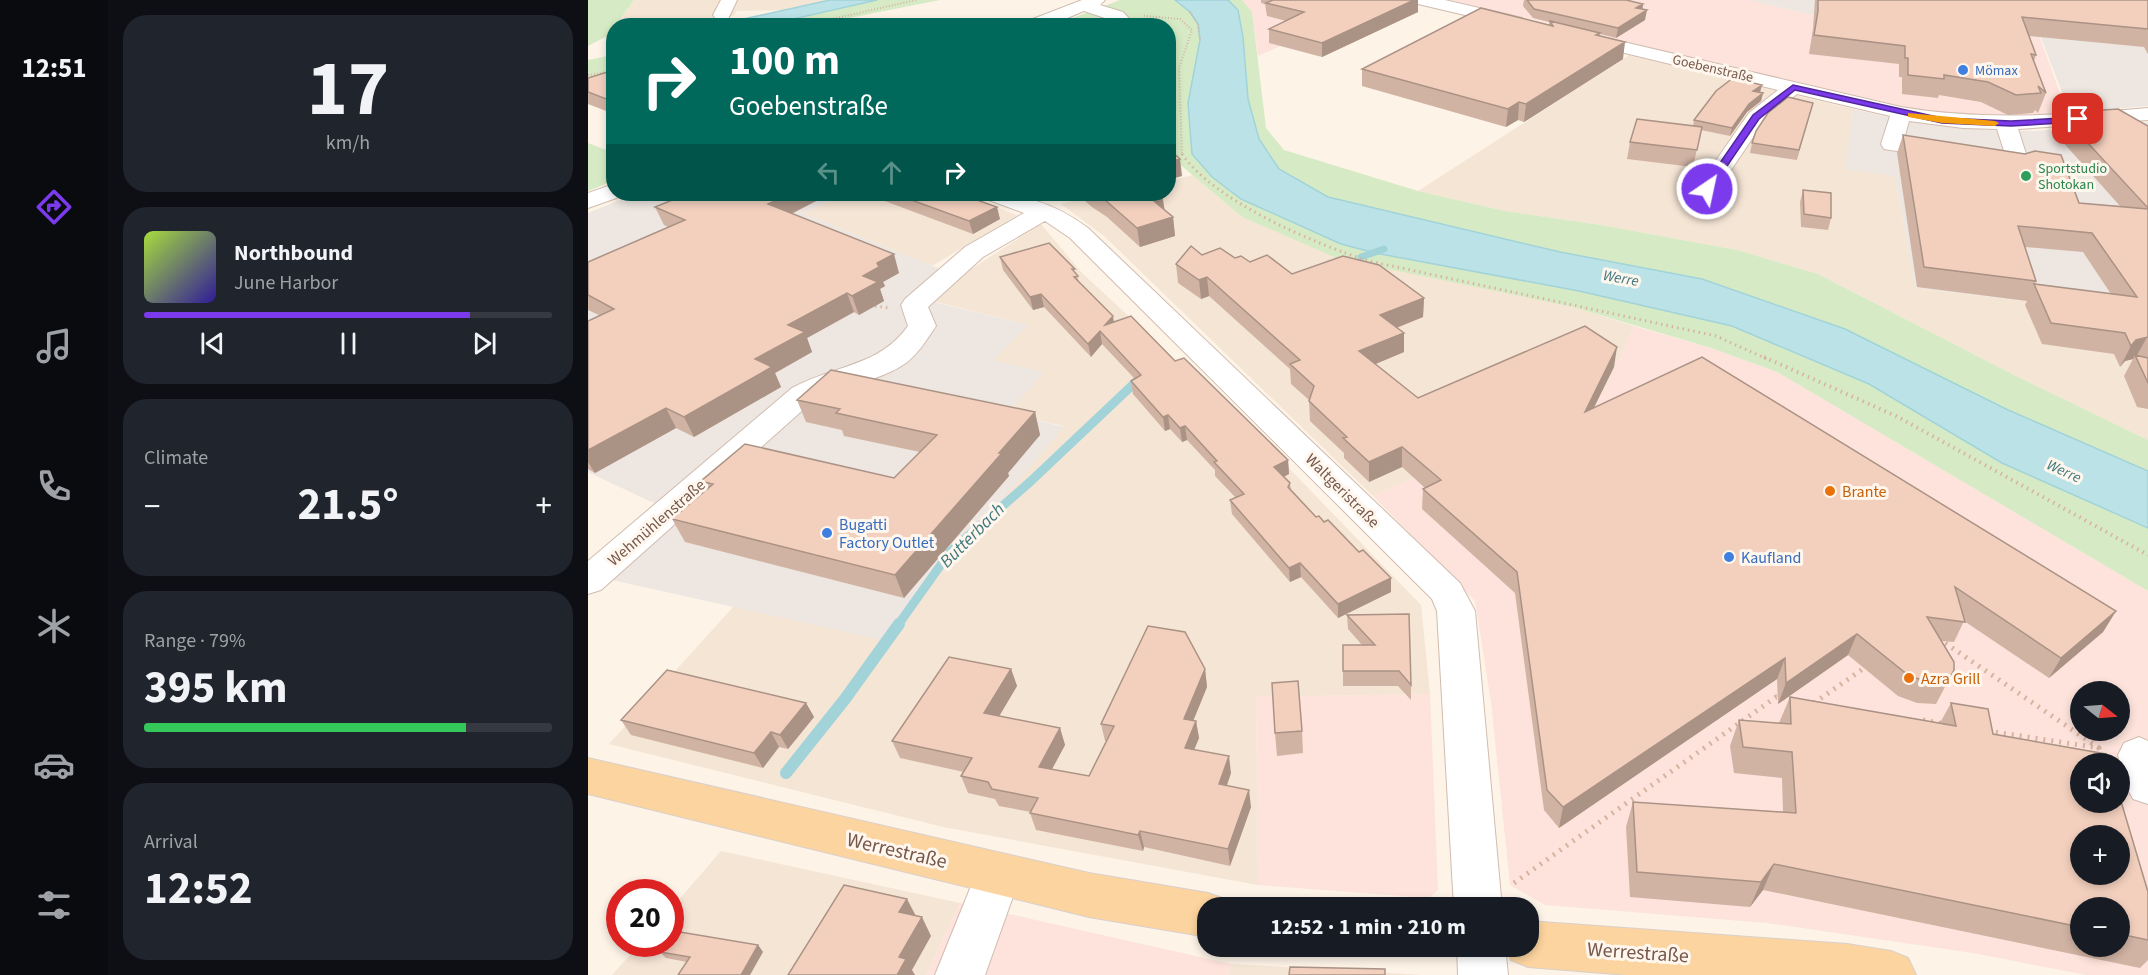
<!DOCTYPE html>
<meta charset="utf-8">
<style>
:root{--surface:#171b24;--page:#20242c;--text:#f1f3f6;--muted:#9ea1a6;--line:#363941;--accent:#7c3aed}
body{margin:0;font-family:"Source Sans 3",sans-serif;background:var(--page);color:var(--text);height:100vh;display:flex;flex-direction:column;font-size:22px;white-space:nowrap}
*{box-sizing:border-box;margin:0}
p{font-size:20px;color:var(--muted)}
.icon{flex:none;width:33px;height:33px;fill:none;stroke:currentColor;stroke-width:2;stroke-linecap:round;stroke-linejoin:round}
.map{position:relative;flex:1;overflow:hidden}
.drawer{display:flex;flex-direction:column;gap:15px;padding:15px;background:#0d0f14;width:480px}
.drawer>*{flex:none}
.guide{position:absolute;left:18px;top:18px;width:570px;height:183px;border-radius:24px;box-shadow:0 3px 9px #0003;background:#00695c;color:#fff;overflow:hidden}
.needle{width:39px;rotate:107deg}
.tools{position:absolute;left:1482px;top:681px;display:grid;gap:12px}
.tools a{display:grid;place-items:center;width:60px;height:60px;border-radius:50%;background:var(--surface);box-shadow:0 3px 9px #0003;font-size:30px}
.speed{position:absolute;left:18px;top:879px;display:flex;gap:12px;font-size:30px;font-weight:700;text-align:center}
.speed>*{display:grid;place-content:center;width:78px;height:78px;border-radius:50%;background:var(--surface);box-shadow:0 3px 9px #0003;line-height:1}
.speed .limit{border:9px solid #d22;background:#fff;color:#111}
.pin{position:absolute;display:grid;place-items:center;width:51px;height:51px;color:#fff;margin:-26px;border-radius:12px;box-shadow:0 3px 9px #0006}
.me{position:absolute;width:66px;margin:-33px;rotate:34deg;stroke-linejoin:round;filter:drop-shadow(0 0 4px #0008)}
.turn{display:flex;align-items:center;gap:21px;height:126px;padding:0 24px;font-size:27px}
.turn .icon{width:78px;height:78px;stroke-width:2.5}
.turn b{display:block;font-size:42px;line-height:51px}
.lanes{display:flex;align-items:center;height:57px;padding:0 24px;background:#0003;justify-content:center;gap:30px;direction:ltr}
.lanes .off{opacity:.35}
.big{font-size:45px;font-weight:700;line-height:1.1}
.drawer .widget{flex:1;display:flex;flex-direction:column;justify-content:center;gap:9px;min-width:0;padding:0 21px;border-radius:24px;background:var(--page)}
.drawer .dial{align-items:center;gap:0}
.dial b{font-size:78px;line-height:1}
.song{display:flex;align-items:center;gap:18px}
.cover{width:72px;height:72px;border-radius:9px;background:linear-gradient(135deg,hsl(80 70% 55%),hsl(250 70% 35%))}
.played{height:6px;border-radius:3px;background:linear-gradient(90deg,var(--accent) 80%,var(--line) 80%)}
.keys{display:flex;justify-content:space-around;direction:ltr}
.heat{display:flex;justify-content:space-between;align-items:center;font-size:33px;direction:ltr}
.charge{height:9px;border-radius:4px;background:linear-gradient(90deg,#34c759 79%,var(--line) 0)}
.trip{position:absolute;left:609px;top:897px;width:342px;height:60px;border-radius:24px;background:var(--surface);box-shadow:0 3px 9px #0003;font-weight:700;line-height:60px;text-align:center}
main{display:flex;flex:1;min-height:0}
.dock{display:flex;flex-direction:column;width:108px;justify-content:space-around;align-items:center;background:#090b0e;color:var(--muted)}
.dock .icon{width:42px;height:42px}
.dock .selected{color:var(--accent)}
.dock b{font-size:27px;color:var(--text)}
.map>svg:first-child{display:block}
.residential{fill:#f5e5d5}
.commercial{fill:#fde3db;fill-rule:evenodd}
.industrial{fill:#ede6e1}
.green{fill:#d6ebc5}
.water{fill:#bbe3e7;stroke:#a1d3d9;stroke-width:1.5}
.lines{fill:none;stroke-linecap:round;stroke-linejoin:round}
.stream-far2{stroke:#a1d3d9;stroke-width:7}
.stream-far1{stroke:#a1d3d9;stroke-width:9}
.stream{stroke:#a1d3d9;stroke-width:12}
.minor-casing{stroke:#d1bcaf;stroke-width:2}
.major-casing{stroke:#d9d0cd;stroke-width:2}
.path-far3{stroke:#d8b3a1;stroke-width:2;stroke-dasharray:1 2;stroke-linecap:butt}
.path-far2{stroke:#d8b3a1;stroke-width:3;stroke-dasharray:1.5 4;stroke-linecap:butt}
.path-far1{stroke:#d8b3a1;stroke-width:4;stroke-dasharray:1.5 4.5;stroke-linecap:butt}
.path{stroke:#d8b3a1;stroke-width:5;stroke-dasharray:2 6;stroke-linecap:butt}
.minor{fill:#fff;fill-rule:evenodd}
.major{fill:#fcd49f;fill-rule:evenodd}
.wall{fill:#d1b3a3;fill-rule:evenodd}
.shaded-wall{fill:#aa9285}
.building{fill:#f3d0be;stroke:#aa9285;stroke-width:1.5;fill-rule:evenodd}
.route{fill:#7c3aed;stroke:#51269a;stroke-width:1.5}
.slow{fill:#f59e0b}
.shop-dot{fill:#3f7fe0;stroke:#fff7ee;stroke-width:2}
.leisure-dot{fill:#2e9e5b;stroke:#fff7ee;stroke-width:2}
.food-dot{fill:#e8710a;stroke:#fff7ee;stroke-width:2}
.labels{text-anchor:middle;stroke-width:6;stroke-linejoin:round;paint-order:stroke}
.far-street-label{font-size:14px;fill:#77584b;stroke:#fff7ee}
.far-shop-label{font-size:14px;fill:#366cbe;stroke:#fff7ee;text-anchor:start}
.far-leisure-label{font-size:14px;fill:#27864d;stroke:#fff7ee;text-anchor:start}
.far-water-label{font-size:15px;font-style:italic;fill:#3e767c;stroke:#fff7ee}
.street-label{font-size:16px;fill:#77584b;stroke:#fff7ee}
.food-label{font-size:16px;fill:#c56008;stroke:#fff7ee;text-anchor:start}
.shop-label{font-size:16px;fill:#366cbe;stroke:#fff7ee;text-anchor:start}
.water-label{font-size:18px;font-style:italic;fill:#3e767c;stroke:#fff7ee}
.near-street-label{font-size:20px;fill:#77584b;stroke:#fff7ee}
</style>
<main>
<nav class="dock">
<b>12:51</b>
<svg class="icon selected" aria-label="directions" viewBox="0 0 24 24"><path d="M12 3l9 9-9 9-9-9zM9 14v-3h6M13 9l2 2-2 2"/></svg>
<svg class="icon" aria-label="music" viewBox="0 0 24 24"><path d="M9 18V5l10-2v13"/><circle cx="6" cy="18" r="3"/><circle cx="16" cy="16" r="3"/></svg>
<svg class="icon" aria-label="phone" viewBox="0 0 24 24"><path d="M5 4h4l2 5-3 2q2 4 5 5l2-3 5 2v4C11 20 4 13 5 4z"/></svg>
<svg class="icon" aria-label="climate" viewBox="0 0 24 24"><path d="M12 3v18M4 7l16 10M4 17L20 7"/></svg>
<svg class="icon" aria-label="car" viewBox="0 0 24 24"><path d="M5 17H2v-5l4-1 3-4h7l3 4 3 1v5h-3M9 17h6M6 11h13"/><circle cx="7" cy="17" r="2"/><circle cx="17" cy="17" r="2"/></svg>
<svg class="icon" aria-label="filters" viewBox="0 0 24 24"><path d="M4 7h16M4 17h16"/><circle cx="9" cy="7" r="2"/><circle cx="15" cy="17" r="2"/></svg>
</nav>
<section class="drawer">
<div class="widget dial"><b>17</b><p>km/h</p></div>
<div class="widget">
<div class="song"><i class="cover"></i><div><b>Northbound</b><p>June Harbor</p></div></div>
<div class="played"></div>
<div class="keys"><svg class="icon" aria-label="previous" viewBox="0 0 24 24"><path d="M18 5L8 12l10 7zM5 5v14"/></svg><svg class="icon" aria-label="pause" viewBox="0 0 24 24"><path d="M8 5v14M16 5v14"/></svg><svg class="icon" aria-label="next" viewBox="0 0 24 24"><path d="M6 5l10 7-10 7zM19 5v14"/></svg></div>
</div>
<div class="widget"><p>Climate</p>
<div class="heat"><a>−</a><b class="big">21.5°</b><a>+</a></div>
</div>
<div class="widget"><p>Range · 79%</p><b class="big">395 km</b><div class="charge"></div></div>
<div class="widget"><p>Arrival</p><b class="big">12:52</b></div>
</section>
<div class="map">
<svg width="1560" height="975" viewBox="0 0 1560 975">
<rect width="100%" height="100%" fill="#fdf3e7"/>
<path class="residential" d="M46,0H242L204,10L149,11L145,16L115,20L108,25L28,26Z
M1041,55L1265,109L1257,169L1307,176L1327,288L1560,316V440L1424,374L1230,274L1149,250L1013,225L917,211L830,191Z
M605,175L654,217L985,307L1046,326L1016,393L785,496L516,236L473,204L509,194H580L581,181Z
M257,194H371L429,215L344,266L215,213Z
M453,224L494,273L669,435L833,605L842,694L668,697L670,885L355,827L21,744L146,606L294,640L475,426L419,413L404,361L440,325L341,300L371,277Z
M133,851L372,903L338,975H24L52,944H82L83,909Z
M643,964L835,975H641Z"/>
<path class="commercial" d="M654,0H797L670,56L664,13Z
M862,0H1161L1224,15L1452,38L1479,113L1416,117L1380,116L1318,108Z
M1046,326L1123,348L1189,372L1560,591V975H1498L1385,953L1179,923L957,905L922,885L903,702L887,601L785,496L1015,393ZM1492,692H1532V730H1492ZM1492,764H1532V802H1492ZM1492,836H1532V874H1492ZM1492,908H1532V946H1492Z
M842,694L850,890L841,898L670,885L668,697Z
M372,903L643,964L641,975H338Z"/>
<path class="industrial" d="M1161,0H1480L1560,7V106L1482,112L1453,38L1224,15Z
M1265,109L1317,121L1400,130L1447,131L1560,122V316L1327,288L1307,176L1257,169Z
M47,194H257L215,213L371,277L342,301L440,325L405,360L456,372L420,413L476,427L294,640L24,580L90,521L72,506L0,472V213Z"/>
<path class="green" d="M0,0H46L21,35L0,46Z
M289,0H352L226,25L179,26Z
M532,0H587L602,12L610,24L612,40L600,103L733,234L753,244L787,253L991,291L1144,326L1281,384L1414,463L1560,528V591L1189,372L1123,348L985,307L751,259L654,217L588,161L581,158L580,26L515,25L485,18Z
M640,0H654L664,12L678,128L696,150L830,191L917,211L1013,225L1149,250L1230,274L1424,374L1560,440V471L1418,409L1257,329L1114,279L972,252L740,197L691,169L671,139L660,99L655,37L650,11Z
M25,55V75L0,80V60Z
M0,143L26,153L25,181L0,191Z"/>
<path class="water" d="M242,0H289L179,25H128Z
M587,0H640L650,10L655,37L660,99L671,139L691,169L740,197L972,252L1114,279L1257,329L1418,409L1560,471V528L1414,463L1281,384L1144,326L991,291L787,253L753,244L653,199L624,177L604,154L600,103L612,40L610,24L602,12Z"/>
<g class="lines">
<path class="stream-far2" d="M773,257L796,249"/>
<path class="stream-far1" d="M310,625L362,552L443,481L553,377"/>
<path class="stream" d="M198,773L257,699L311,624"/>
<defs>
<path id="minor" d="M133,0H149L140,19H128L125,15Z
M494,0H517L512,5L535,12L548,26H529L523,20L496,11L460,26H435L437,22Z
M828,0H857L934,18L937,22L934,26L928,27L830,4Z
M993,32L1313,107C1396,121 1477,115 1560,108V120L1430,129L1441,163L1438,168L1430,170L1296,149L1293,144L1302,116L1209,94L1176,121L1127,194L1119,196L1111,194L1108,189L1161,113L1190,90L987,41L984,37L987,33ZM1321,121L1375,128L1409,129L1417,154L1316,139Z
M26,184V194H36L34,196L0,208V193Z
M395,194C437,194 466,203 500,228L872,583L887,611L914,908H866L849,611L844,599L482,238L457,221L395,257L340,307L348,326C339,339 331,353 318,363C291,382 255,384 226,400L13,590L0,594V561L204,388C246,365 291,367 320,326L313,305L317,299L377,247L436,213L398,199Z
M1551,737L1560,741V804L1545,799L1538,786L1530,755L1536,743Z
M410,853L426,859L433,874L397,975H347L394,859Z
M869,946H917L920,975H870Z"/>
<path id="major" d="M0,758L501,873L620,893L637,899L640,908H620V937L501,917L0,794Z
M940,921L1259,944L1303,951L1320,958L1328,975H1040L940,967L923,960L917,946H940Z"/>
</defs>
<use href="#minor" class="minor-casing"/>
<use href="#major" class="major-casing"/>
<path class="path-far3" d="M602,12L610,24L612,40
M556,16L592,19L604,30L591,68L594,155
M213,26L328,0
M0,75L26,71"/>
<path class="path-far2" d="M594,154C626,201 727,244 781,261L1128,336L1179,359
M287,306L301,308"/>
<path class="path-far1" d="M1176,357L1310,417L1560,555"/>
<path class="path" d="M1350,641H1354L1511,748L1517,749
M1226,703L1279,666
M1335,720L1357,724
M1400,731L1511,748L1513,757
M926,883L1188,697L1204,699"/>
<use href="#minor" class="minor"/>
<use href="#major" class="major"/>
</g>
<path class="wall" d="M673,0H830V12L734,57L681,43V29L698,21L679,16L677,4L673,3Z
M936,0H1038L1055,4L1054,9L1057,20L1028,38L1012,34V36L1035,59L936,122L930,120L918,127L774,86V69L961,25V22L945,18L935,6Z
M1227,0H1560V54L1556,47L1441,36L1448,55L1446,61L1458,93L1450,113L1447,110L1445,113L1420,115L1393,102L1351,95L1350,98L1314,94V77H1311V64L1221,54L1225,29Z
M26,70V114L0,104V78Z
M1174,85L1172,92L1175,93L1173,101L1159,112L1142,136L1113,130L1105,167L1039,159L1042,142L1105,126L1106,120Z
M1225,103L1209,160L1162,153L1164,143Z
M1472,113L1560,126V409L1549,407L1536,376L1545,359L1537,361L1532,367L1526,354L1454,344L1437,305L1439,301L1329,287L1309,153L1315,135L1491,203L1532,206L1465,131ZM1437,247L1495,252L1523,294L1447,285L1448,281Z
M1215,190L1243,218L1240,230L1213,227L1212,202Z
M99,194H228L230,200L204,214L311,273L295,282L297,286L292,289L296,301L271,315L266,312L219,338L224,352L187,373L193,387L106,437L88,428L7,473L0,469V321L11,315L0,310V262L80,227L76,225L67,207Z
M278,194H372L412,219L385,234Z
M489,194H574L576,210L585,217L587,236L552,247L519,217L504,207Z
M614,255L647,258L704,274L836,298L835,317L809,328L816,333V352L787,364L830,398L1026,367L1005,408L1528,611L1515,632L1461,678L1376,621L1366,642L1353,641L1366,670L1348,704L1329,703L1310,696L1260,655L1190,704L1189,679L971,828L956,810L927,593L834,509L835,489L837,488L814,467L781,482L756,458V453L722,421L721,400L703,384L702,369L621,296L613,299L590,283L588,264Z
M412,257L488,273L491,282L526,322L587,361L700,460L701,474L696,477L702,483L703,490L728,517L736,522L803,578V592L750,618L713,577L702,582L644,514L642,500L648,498L627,476V470L599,440L594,442L582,429L577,431L545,394L543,381L547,379L514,344L503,357L456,307L445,310L415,270Z
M209,400L447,412L452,435L420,473L421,476L316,598L97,542L84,519L118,490L113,481L306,478L332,452L256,436L254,430L218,422Z
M759,615L823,685V700L810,686H755V671L774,645L760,629Z
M423,669L429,686L411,716L472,728L477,745L464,769L501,776L519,741H517L513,724L617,669L619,687L605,721H608L611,738L606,749L643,773L639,786L663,807L642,866L556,847L555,851L448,830L442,813L443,812L411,806L407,799L380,793L373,776L376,772L312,758L304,741Z
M1202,697L1352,723L1363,703L1405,734L1560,892V960L1552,968L1175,890L1162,907L1042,897L1038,827L1045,802L1195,812L1194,778L1146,773L1142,746L1151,720L1191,723ZM1492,908H1532V946H1492Z
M218,703L226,717L200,749L191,747L175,768L43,735L33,720Z
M714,731L715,753L689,756L687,733Z
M170,945L175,952L99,962L78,958L72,952Z"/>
<path class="shaded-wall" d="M826,0H830V12L734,57V43Z
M1055,4L1054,13L1048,8Z
M1059,10L1057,20L1028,38L1030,28Z
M1037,42L1035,59L936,122L938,104Z
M1174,85L1172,92L1165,91Z
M1175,93L1173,101L1159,112L1142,136L1144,128L1161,104Z
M931,102L930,120L918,127L920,109Z
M592,159L594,176L580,180V162Z
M202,194H228L230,200L186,222L180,204Z
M574,194L577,212L561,197Z
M409,207L412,219L385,234L381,221Z
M585,217L587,236L552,247L549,228Z
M306,254L311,273L295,282L297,286L292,289L296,301L271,315L264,296L275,276L289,263Z
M619,277L621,296L613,299L611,280Z
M259,293L266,312L219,338L224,352L187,373L193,387L106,437L96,417L167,359L200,325Z
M453,294L456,307L445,310L442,297Z
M836,298L835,317L792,334V315Z
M525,316L527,329L517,325Z
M512,331L514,344L503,357L500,344Z
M816,333V352L771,371V351Z
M1559,337L1548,357L1547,355L1545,359L1537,361L1532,367L1543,346L1548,340Z
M1029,347L1026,367L994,432L997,412Z
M78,408L88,428L7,473L0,462V450Z
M447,412L452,435L420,473L421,476L316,598L307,575L411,453Z
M580,415L582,429L577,431L575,417Z
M597,426L599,440L594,442L592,428Z
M814,447V467L781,482V462Z
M700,460L701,474L687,481L686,467Z
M712,563L713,577L702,582L701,568Z
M803,578V592L750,618V604Z
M1528,611L1515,632L1461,678L1473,658Z
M1269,634L1260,655L1190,704L1198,683Z
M1197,658L1189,679L971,828L975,807Z
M423,669L429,686L403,730L396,713Z
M617,669L619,687L599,736L596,719Z
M218,703L226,717L200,749L192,735Z
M608,721L611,738L600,765L597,748Z
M472,728L477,745L456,784L451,767Z
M183,732L191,747L175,768L166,753Z
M641,756L643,773L633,801L631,784Z
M661,790L663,807L642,866L640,849Z
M552,831L556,847L555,851L550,835Z
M1186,864L1175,890L1162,907L1173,882Z
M319,899L329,918L311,912Z
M334,917L343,936L324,970L327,975H309L311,957Z
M170,945L175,952L162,975H153Z"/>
<path class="building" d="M685,0H826L734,43L681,29L716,12L678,3Z
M939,0H1038L1055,4L1048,8L1059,10L1030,28L946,9Z
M1230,0H1560V29L1434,17L1448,55L1443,54L1458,93L1450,86L1453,93L1428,95L1400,82L1356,75V79L1320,75V58H1317V46L1226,35L1230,11Z
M893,8L965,26L962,21L1012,33L1008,35L1037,42L938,104L931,102L920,109L774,69Z
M26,70V102L0,92V78Z
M1145,78L1174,85L1165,91L1175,93L1161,104L1144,128L1106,120L1128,91Z
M1200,97L1225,103L1211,150L1164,143L1168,131L1180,113Z
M1530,109L1560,126V208L1472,113Z
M1049,119L1114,127L1109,150L1042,142Z
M1315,135L1437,154L1447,151L1473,155L1491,203L1560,209V337L1548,340L1543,346L1537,333L1463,323L1446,284L1549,297L1504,233L1430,226L1448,281L1336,267Z
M580,148L592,159L580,162Z
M1215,190L1243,193V218L1216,214Z
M99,194H202L180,204L306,254L289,263L291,267L275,276L290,282L264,296L259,293L200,325L217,332L167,359L184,367L96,417L78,408L0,450V321L26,309L0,295V262L97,220L67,207Z
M307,194H372L409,207L381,221Z
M508,194H574L561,197L585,217L549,228L516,199Z
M461,243L487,269H484L490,276L486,277L525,316L517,325L543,316L587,361L596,358L700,460L686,467L702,483L700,487L728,517L731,516L736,522L740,520L771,552L775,550L803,578L750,604L712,563L701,568L642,500L656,494L626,462L629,461L597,426L592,428L580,415L575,417L543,381L553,375L512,331L500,344L453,294L442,297L412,257Z
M603,246L614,255L632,248L647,258L653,256L662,262L679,255L704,274L755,256L791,265L836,298L792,315L816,333L771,351L830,398L997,326L1029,347L997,412L1114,357L1528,611L1473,658L1367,587L1377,622L1339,617L1366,662V670L1359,683L1339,682L1320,675L1269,634L1198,683L1197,658L975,807L959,790L929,572L835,489L853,480L814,447L781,462L755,438L759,437L721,401L726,386L702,364L712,360L619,277L611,280L588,264Z
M1547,355L1560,358V383Z
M243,370L447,412L411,453H414L307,575L84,519L125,484L113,481L157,444L306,478L349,435L248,413L252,409L209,400Z
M821,614L823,685L811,671H755V645H787L759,615Z
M560,626L597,632L617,669L596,719L608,721L597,748L641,756L631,784L661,790L640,849L552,831L550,835L442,813L450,798L404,789L400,782L373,776L384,758L304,741L361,657L423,669L396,713L472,728L451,767L501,776L526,726L513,724Z
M79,670L218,703L192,735L183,732L166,753L33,720Z
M710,681L714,731L687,733L684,683Z
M1202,697L1368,726L1363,703L1400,709L1405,734L1518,754L1521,764H1492V802H1532V798L1560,892V940L1532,934V908H1492V927L1186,864L1173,882L1049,872L1045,802L1208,813L1204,752L1155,747L1151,720L1203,724ZM1492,836H1532V874H1492Z
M256,885L319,899L311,912L334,917L311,957L318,959L309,975H200Z
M86,931L170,945L153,975H90L102,957L72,952L78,944H82V936Z
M702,967L797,969V975H701Z"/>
<path class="route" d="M1205,85L1354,118L1423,121L1490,117L1494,119L1490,122L1423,126L1354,123L1207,90L1171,119L1122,191H1116L1114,189L1165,115Z"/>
<path class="slow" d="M1320,113L1407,121L1411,123L1407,126L1354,123L1320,117Z"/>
<g class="shop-dot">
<circle cx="1375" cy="70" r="6"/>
<circle cx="239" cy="533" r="6"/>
<circle cx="1141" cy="557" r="6"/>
</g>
<circle class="leisure-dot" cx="1438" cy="176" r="6"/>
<g class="food-dot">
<circle cx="1242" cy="491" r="6"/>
<circle cx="1321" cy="678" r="6"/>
</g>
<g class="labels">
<g class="far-street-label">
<text transform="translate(1125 68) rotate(13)" y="5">Goebenstraße</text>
</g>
<g class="far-shop-label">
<text x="1387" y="75">Mömax</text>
</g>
<g class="far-leisure-label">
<text x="1450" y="173">Sportstudio<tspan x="1450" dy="16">Shotokan</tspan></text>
</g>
<g class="far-water-label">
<text transform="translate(1033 278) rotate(10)" y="5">Werre</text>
<text transform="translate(1476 471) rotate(24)" y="5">Werre</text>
</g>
<g class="street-label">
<text transform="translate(755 490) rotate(45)" y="6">Waltgeristraße</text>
<text transform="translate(68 522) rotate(-41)" y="6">Wehmühlenstraße</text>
</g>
<g class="food-label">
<text x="1254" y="497">Brante</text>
<text x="1333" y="684">Azra Grill</text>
</g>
<g class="shop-label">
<text x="251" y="530">Bugatti<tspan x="251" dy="18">Factory Outlet</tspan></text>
<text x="1153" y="563">Kaufland</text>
</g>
<g class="water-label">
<text transform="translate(384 535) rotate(-45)" y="6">Butterbach</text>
</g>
<g class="near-street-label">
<text transform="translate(309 850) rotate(13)" y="7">Werrestraße</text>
<text transform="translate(1050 952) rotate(4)" y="7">Werrestraße</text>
</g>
</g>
</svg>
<div class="tools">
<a><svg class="needle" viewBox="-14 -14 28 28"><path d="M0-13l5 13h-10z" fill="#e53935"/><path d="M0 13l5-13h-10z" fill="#9ea1a6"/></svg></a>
<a><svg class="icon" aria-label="sound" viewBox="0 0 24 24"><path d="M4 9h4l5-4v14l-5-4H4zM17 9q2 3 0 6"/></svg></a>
<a>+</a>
<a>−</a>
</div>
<div class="speed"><div class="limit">20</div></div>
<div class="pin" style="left:1490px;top:119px;background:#d93025"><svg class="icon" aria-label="arrive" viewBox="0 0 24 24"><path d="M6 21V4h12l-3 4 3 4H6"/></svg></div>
<svg class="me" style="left:1119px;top:189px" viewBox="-20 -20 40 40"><circle r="17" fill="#7c3aed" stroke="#fff" stroke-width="3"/><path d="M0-11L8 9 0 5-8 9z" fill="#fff"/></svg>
<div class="trip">12:52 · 1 min · 210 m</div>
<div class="guide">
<div class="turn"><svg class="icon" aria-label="right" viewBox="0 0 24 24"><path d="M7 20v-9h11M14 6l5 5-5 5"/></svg><div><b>100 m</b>Goebenstraße</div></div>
<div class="lanes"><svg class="icon off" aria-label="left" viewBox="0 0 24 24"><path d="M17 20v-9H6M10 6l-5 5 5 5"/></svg><svg class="icon off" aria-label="ahead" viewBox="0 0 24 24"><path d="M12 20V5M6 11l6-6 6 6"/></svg><svg class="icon" aria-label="right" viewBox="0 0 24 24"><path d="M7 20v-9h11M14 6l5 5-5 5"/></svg></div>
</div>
</div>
</main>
